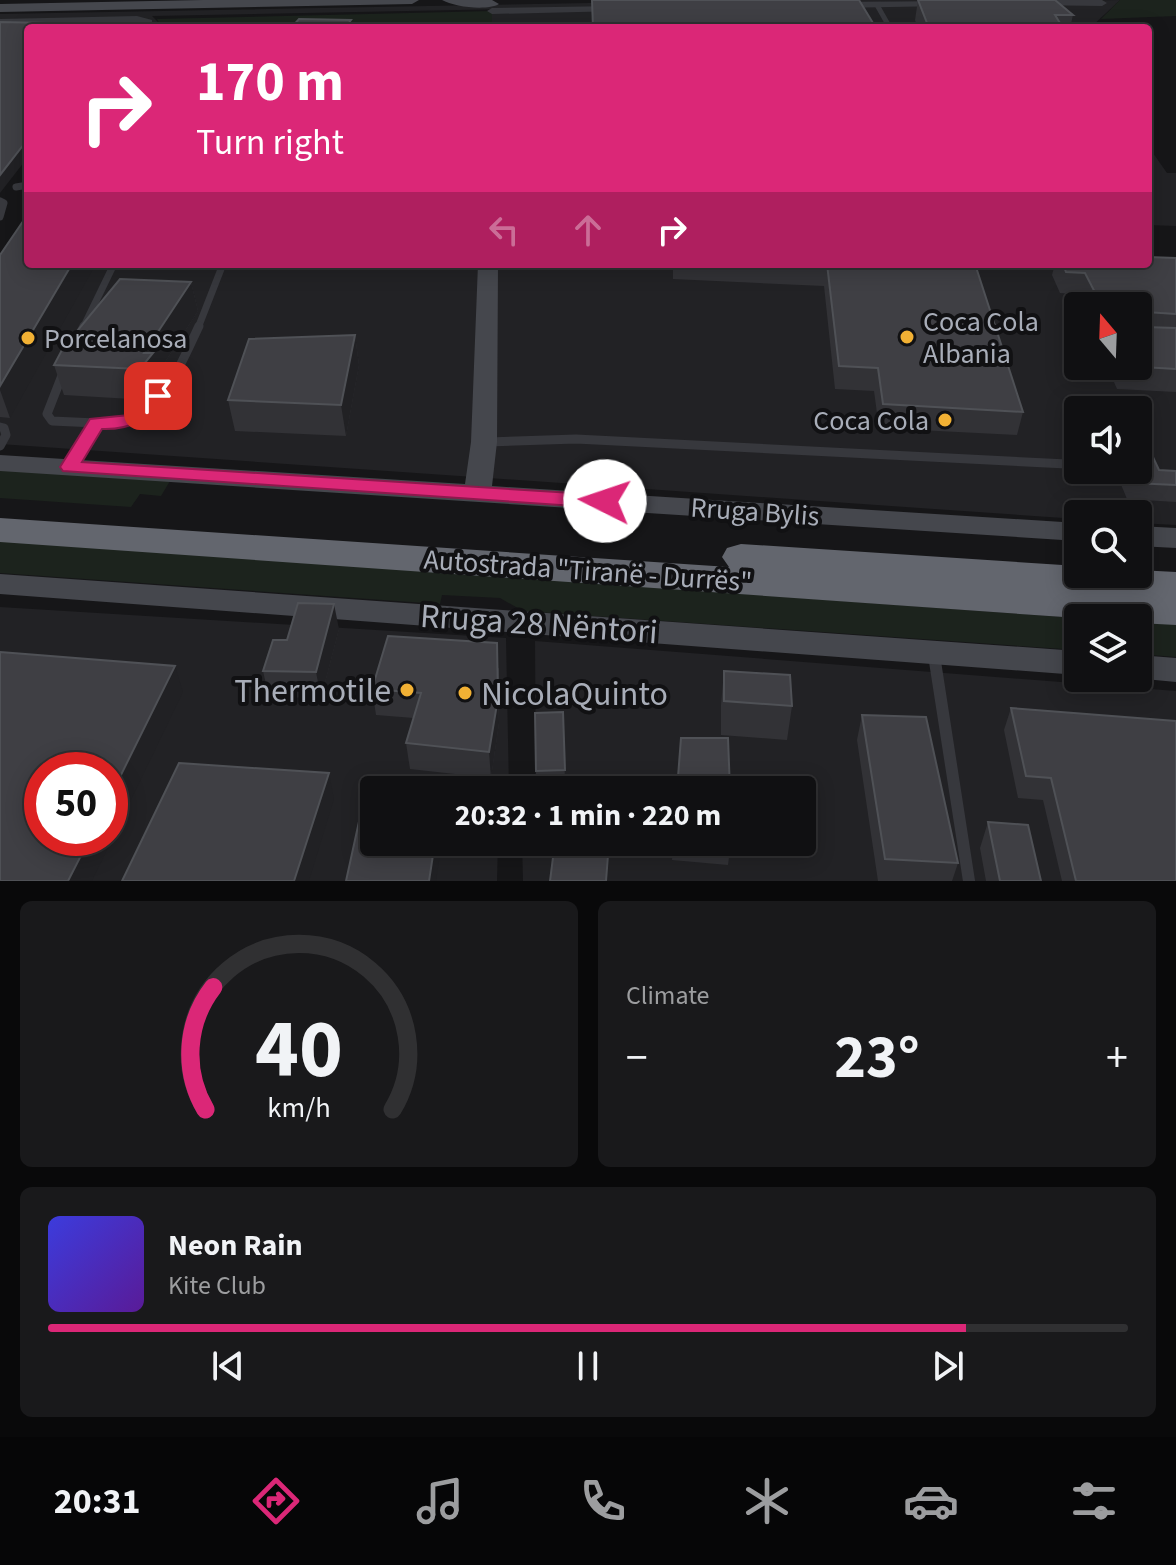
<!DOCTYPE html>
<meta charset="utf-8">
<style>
:root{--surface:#101012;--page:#19191b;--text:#f1f3f6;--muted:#9c9d9f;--line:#303032;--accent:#db2777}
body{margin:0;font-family:"Source Sans 3",sans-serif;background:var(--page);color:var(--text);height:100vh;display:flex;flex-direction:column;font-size:30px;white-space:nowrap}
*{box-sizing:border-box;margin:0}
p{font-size:26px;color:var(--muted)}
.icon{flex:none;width:44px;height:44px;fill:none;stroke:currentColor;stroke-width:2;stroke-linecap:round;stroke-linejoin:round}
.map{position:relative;height:881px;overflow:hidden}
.details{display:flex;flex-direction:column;gap:20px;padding:20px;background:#09090a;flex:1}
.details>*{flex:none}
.guide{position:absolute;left:24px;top:24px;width:1128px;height:244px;border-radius:8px;box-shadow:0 4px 20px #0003,0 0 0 2px var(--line);background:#db2777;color:#fff;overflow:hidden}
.needle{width:52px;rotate:341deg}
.controls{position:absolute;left:1064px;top:292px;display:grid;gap:16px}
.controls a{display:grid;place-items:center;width:88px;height:88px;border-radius:8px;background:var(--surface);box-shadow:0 4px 20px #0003,0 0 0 2px var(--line);font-size:40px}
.speed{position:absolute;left:24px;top:752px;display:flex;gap:16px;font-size:40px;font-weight:700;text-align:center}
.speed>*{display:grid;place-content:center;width:104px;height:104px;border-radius:50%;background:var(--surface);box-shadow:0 4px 20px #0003,0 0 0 2px var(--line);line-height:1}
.speed .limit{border:12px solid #d22;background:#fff;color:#111}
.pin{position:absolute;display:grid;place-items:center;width:68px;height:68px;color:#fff;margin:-34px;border-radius:16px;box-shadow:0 4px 12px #0006}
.me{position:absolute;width:88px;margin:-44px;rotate:274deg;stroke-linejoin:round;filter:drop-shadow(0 0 6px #0008)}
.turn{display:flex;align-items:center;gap:28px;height:168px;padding:0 40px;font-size:36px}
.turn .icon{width:104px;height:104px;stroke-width:2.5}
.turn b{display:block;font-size:56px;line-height:68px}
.lanes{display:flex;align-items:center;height:76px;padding:0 40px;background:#0003;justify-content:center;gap:40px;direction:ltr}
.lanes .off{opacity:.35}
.big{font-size:60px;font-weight:700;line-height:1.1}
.details .widget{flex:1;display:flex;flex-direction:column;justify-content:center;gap:12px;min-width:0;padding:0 28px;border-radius:12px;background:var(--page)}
.details .dial{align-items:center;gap:0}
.dial svg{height:208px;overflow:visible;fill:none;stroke:var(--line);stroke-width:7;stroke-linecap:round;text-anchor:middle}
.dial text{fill:var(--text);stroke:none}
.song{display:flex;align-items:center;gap:24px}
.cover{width:96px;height:96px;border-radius:12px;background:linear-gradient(135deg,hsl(240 70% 55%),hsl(270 70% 35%))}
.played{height:8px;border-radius:4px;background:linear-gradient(90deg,var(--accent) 85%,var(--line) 85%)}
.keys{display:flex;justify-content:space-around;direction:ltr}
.heat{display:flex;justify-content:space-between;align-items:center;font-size:44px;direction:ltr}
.details .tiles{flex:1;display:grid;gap:20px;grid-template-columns:1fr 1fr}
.widget:last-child{grid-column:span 2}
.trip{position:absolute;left:360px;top:776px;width:456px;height:80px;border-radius:8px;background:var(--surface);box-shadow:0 4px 20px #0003,0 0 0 2px var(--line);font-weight:700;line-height:80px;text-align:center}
.dock{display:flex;height:128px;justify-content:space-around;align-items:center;background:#060607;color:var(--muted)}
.dock .icon{width:56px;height:56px}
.dock .active{color:var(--accent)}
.dock b{font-size:36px;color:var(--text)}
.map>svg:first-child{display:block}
.built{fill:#222225;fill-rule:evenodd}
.green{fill:#1c231d}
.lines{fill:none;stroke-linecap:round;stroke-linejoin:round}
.lane-far3{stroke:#37383d;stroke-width:5}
.lane-far2{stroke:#37383d;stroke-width:7}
.lane-far1{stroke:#37383d;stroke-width:9}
.lane{stroke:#37383d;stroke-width:12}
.street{fill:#37383d;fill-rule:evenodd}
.secondary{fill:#45474d;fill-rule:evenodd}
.highway{fill:#63666e;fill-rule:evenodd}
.wall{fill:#323236}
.shaded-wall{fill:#212124}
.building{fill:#3f3f44;stroke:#4f5156;stroke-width:2}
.route{fill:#db2777;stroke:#8e194d;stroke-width:2}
.poi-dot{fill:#f2b134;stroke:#111113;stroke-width:3}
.labels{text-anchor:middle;stroke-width:8;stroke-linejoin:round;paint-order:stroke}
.poi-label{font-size:28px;fill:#a8adb8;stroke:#111113;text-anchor:start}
.street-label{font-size:28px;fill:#a8adb8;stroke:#111113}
.near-street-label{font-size:34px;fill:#a8adb8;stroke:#111113}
.near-poi-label{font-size:34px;fill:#a8adb8;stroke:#111113;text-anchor:end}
</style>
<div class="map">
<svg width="1176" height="881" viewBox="0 0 1176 881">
<rect width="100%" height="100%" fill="#161618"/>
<path class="built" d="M754,0H984L152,16L159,23L155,28H28L0,89V14Z
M1120,0L1090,28H492V11Z
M1148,146L1167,173H1176V226L1148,225Z
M0,258L28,264H1043L1176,272V525L1138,523V514H1078V519L0,444ZM1078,306H1138V366H1078ZM1078,410H1138V470H1078Z
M0,607L506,638L509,790H374V842H498L497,881H0ZM42,770H110V838H42Z
M535,641L1176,691V881H523L522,842H802V790H536Z"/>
<path class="green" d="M1120,0H1176V16L1101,19Z
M492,11V28H155L159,23L157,19Z
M0,470L170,481L161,496L140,494L131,507L0,498Z
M0,540L1078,618V650L523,611L500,598L442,595L440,604L0,573Z
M1138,619L1176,622V657L1138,654Z"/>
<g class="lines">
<path class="lane-far3" d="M877,5L890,28"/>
<path class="lane-far2" d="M16,187L28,185
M0,201L4,203L0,217
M83,328L114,264
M198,328L223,264"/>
<path class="lane-far1" d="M82,330L84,326
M63,373L47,414L52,421L96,423L70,467
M96,423C107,424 118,425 128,422C164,410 184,357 199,326
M0,427L4,428L6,435L0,446
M488,442L576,439L1067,464"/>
<path class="lane" d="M934,655L969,881"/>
<path class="street" d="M1034,0H1102L1107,3L1102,6L1031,5V1Z
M941,1L944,2V6L838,8L833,5L838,2Z
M617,6L622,9L620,11L492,14L487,11L492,8Z
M137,16L152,20V28H142L144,24L137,22L0,25V19Z"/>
<path class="secondary" d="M203,0H419L412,4L0,12V4Z
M442,0H492L499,4C487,11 454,7 442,0Z
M478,264H498L497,442L492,486L1078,523V541L0,471V455L465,484L471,442Z
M1138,526L1176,528V548L1138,546Z
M0,574L1078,651V675L0,594Z
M1138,655L1176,658V682L1134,678H1138Z"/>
<path class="highway" d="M0,518L729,567L722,557L727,548L741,544L1078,566V574H1138V570L1176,572V625L1138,623V618H1078L0,542Z"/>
</g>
<path class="wall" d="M918,0H1055L1073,15L1070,28H918L915,20Z
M0,255L10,418L0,417Z
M1176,258V392L1117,389L1107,366H1138V306H1085L1079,294L1060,293L1052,275L1055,264H1148Z
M673,264H975L1023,412L1017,435L879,428L874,391L835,389L824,286L673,279Z
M191,282L198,311L158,373L161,383L148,400L64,395L54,365Z
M355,335L359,365L346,436L235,431L228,400Z
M1115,470L1176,471V502L1127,499Z
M339,629L321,698L269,697L263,671L287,640Z
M499,668V723L491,778L410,769L406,743L414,718L376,715L372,689Z
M724,671L792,706L787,740L721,735V705Z
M1011,708L1176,881H1062L1043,800L1018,798L1004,730Z
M563,712L565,783L561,788L536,789L535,713Z
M862,715L958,863L952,881H878L857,740Z
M988,822L1041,881H986L980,848Z
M673,842H731L728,865L672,860Z"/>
<path class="shaded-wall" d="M351,20L352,28H345Z
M28,139V157L0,193V175Z
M72,264H96L10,418L0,390V386Z
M191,282L198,311L158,373L161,383L148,400L140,369L144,353Z
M1146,312L1138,335V318Z
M355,335L359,365L346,436L341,405Z
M334,604L339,629L321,698L316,672Z
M497,643L499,723L491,778L489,752Z
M175,666L183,692L92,881H68L90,838H110V797Z
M329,773L334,799L309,881H294Z
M435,842H442L436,881H429Z
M609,842H610L607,881H606Z"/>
<path class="building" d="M592,0H859L876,28H593Z
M918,0H1055L1073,15H1055L1063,28H929Z
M299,19L351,20L345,28H291Z
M0,22L92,24L87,28H28V139L0,175Z
M239,25L237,28H165L166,26Z
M28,214V264H72L0,386V255Z
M1148,257L1176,258V314L1146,312L1138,318V306H1102L1085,273L1066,272L1063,264H1148Z
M823,264H975L1023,412L883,404L878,368L839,366L827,264Z
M120,279L191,282L144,353H153L140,369L54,365L63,348Z
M1138,319L1144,327L1176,328V369L1125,366H1138Z
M355,335L341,405L228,400L249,339Z
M1138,440H1145L1159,470L1176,471V485L1133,483L1128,470H1138Z
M298,603L334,604L316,672L263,671L273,640H287Z
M388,636L497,643L498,698L489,752L406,743L421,693L372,689Z
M0,652L175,666L110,797V770H42V838H90L68,881H0Z
M724,671L790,675L792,706L724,701Z
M1011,708L1176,721V881H1076L1051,778L1026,776Z
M563,712L565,770L536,771L535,713Z
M862,715L926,717L958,863L885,859Z
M681,738H728L730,790H677Z
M179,763L329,773L294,881H122Z
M562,783L613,786V790H561Z
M367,785L419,786L418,790H374V842H435L429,881H346Z
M988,822L1028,825L1041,881H1000Z
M555,842H609L606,881H550Z"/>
<path class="route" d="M158,391L166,396C148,419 132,430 102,429L82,462L605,495L615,501L605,508L63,471L60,467L90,419L129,415L152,392Z"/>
<g class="poi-dot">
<circle cx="907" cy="337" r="8"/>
<circle cx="28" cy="338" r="8"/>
<circle cx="945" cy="420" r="8"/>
<circle cx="407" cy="690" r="8"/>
<circle cx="465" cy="693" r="8"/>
</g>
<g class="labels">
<g class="poi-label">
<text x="923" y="331">Coca Cola<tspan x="923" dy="32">Albania</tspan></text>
<text x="44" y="348">Porcelanosa</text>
<text x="929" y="430" text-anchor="end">Coca Cola</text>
</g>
<g class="street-label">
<text transform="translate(755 511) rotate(4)" y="10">Rruga Bylis</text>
<text transform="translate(588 570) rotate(4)" y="10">Autostrada "Tiranë - Durrës"</text>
</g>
<g class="near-street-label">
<text transform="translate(539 623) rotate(4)" y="12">Rruga 28 Nëntori</text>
</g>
<g class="near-poi-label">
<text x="391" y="702">Thermotile</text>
<text x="481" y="705" text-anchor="start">NicolaQuinto</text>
</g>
</g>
</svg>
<div class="controls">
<a><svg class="needle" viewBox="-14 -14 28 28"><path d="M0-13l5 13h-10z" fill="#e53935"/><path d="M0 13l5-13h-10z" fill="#9c9d9f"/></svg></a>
<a><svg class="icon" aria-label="sound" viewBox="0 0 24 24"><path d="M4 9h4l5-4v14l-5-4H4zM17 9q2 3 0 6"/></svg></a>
<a><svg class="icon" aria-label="search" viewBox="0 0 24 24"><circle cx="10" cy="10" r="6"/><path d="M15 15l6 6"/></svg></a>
<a><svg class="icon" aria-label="layers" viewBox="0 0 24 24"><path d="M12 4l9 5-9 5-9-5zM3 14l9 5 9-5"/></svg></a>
</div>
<div class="speed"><div class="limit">50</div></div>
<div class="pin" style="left:158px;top:396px;background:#d93025"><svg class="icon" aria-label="arrive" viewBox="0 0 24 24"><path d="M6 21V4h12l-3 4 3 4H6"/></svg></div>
<svg class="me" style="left:605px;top:501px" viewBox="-20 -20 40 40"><circle r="19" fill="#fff"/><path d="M0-13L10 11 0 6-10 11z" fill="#db2777"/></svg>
<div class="trip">20:32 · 1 min · 220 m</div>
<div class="guide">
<div class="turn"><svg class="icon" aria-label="right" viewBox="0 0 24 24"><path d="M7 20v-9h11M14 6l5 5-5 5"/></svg><div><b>170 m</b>Turn right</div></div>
<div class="lanes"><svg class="icon off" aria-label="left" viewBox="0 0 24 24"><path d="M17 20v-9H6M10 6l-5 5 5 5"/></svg><svg class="icon off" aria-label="ahead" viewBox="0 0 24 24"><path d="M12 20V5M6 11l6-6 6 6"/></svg><svg class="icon" aria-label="right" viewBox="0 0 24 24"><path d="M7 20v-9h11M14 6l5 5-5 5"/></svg></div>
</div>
</div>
<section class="details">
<div class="tiles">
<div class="widget dial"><svg viewBox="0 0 100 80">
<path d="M14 69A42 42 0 1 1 86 69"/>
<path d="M14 69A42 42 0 0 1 17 22" stroke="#db2777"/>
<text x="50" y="56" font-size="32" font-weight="700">40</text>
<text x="50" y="72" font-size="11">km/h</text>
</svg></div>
<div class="widget"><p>Climate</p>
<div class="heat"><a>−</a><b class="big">23°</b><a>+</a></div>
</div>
<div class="widget">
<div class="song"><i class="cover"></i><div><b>Neon Rain</b><p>Kite Club</p></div></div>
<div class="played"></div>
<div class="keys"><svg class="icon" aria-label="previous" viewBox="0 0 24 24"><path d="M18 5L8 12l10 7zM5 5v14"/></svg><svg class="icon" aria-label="pause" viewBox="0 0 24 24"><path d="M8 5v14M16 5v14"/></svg><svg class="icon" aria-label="next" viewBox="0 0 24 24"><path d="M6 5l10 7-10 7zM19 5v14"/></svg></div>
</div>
</div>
</section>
<nav class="dock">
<b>20:31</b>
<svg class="icon active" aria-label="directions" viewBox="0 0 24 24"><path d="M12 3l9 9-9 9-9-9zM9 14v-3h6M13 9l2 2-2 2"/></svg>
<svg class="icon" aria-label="music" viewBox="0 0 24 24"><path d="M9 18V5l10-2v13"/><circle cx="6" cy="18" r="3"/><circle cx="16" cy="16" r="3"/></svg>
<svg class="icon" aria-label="phone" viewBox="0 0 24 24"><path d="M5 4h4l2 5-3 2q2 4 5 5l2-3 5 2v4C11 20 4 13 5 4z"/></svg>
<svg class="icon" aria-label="climate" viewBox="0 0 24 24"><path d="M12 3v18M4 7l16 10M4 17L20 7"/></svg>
<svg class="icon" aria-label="car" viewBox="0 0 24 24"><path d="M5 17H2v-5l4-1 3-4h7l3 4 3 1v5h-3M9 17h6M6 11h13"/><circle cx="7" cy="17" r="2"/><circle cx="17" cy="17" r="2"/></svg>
<svg class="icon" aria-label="filters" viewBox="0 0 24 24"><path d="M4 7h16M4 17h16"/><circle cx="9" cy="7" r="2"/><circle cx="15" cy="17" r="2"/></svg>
</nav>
